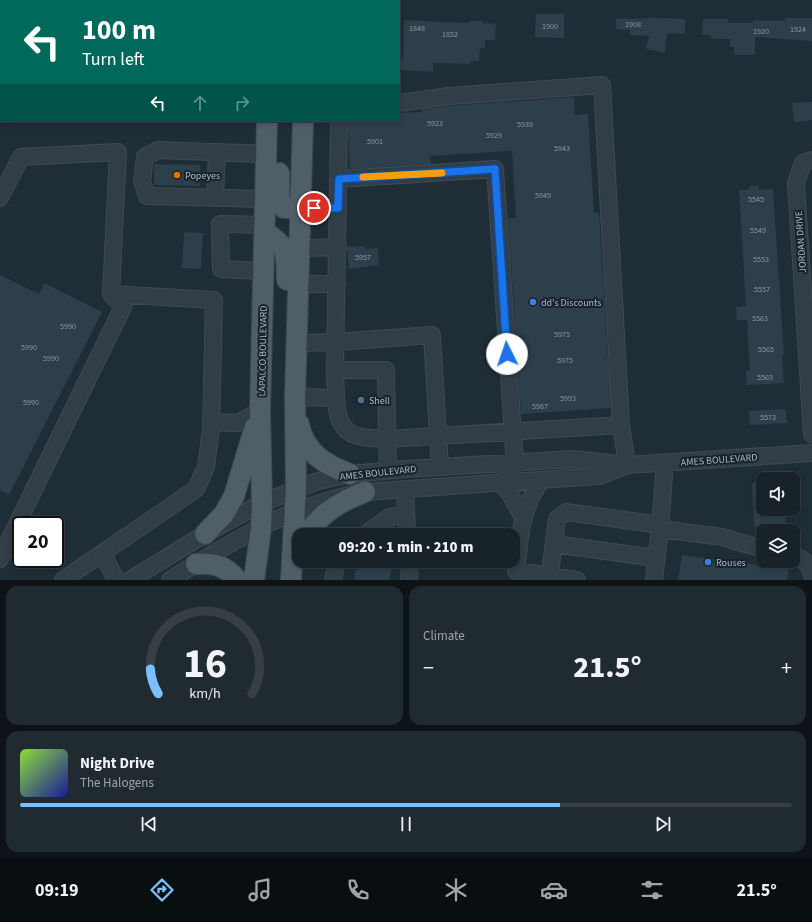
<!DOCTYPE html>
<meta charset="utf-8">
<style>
:root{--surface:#172229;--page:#202a31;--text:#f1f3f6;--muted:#9ea4a8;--line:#363f46;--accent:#7ac0fc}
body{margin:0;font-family:"Source Sans 3",sans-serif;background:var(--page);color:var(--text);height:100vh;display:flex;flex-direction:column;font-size:15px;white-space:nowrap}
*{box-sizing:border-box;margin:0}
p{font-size:13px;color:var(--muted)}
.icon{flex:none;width:22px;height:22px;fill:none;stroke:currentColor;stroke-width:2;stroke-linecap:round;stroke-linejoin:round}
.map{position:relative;height:580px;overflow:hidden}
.sheet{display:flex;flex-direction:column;gap:6px;padding:6px;background:#0d1317;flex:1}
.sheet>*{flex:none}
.guide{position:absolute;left:0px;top:0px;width:400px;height:122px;box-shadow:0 2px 6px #0003,0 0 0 1px var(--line);background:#00695c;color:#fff;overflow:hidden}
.controls{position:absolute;left:756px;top:472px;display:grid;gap:8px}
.controls a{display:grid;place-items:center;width:44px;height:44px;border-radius:8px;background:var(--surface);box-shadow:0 2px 6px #0003,0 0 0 1px var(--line);font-size:20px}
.speed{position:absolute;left:12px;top:516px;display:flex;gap:8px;font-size:20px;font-weight:700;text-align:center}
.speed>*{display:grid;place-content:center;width:52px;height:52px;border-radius:50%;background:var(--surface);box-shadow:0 2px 6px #0003,0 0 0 1px var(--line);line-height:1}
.speed .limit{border:2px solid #111;border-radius:6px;background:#fff;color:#111}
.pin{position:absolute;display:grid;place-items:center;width:34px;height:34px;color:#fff;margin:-17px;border:2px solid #fff;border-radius:50%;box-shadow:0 1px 4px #0007}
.me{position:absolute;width:44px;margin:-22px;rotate:356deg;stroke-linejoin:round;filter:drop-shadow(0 0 3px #0008)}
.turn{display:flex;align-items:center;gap:14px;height:84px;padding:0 16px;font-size:18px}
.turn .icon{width:52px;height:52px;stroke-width:2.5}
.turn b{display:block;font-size:28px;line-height:34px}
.lanes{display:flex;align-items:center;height:38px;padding:0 16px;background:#0003;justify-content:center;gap:20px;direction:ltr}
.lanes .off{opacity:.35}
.big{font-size:30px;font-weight:800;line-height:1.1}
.sheet .tile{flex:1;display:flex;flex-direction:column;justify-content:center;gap:6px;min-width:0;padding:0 14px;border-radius:12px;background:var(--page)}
.sheet .dial{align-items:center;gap:0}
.dial svg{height:104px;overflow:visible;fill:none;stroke:var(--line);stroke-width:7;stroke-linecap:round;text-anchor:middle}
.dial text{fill:var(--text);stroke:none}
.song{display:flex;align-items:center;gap:12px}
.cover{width:48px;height:48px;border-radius:6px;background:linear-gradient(135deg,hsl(90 70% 55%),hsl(240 70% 35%))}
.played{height:4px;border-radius:2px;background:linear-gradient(90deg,var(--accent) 70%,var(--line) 70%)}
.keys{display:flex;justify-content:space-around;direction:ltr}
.heat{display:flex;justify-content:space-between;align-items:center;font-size:22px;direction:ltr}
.sheet .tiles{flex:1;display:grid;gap:6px;grid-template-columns:1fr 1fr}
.tile:last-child{grid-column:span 2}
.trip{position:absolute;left:292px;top:528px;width:228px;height:40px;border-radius:12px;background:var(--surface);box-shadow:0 2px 6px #0003,0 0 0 1px var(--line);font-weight:800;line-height:40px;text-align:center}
.menu{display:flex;height:64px;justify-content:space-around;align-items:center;background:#090e10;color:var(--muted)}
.menu .icon{width:28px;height:28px}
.menu .on{color:var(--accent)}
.menu b{font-size:18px;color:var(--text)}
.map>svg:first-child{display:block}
.building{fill:#2d3f4b}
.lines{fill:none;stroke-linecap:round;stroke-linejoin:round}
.minor-casing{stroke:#3f4a54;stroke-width:18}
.major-casing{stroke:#3f4a54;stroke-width:22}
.minor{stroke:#323e47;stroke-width:16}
.major{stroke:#505e68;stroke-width:20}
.route-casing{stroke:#114b97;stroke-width:10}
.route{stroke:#1a73e8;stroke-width:7}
.slow{stroke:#f59e0b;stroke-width:7}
.food-dot{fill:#e8710a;stroke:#18232c;stroke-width:1.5}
.shop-dot{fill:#3f7fe0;stroke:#18232c;stroke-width:1.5}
.service-dot{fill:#5c6f8a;stroke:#18232c;stroke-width:1.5}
.labels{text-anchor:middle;stroke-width:4;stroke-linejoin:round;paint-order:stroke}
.number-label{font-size:8px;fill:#8b99a5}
.poi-label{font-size:10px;fill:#acb9c5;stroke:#18232c;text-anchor:start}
.street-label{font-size:10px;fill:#acb9c5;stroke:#18232c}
</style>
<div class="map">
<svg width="812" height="580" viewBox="0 0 812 580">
<rect width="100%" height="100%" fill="#1f2d37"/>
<path class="building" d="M536,14H564V38L535,37Z
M661,18L685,19V34L667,33L665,53L646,49L649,36L630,35V30L616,29V19Z
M785,18H812V41L755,37V55H734V47H730V39H717L711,38V35H702L703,19H728V23H753V20L785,21Z
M404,20L469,23V21H483V23L496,24L495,40H485V48H480L479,61H470V64L433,63V72L399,70V59H403Z
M574,97L575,115L588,114L594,213H599L611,408L521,414L508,218H516L512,151L430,156L431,164L350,169L348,121H399V113L422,112V109L448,106Z
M812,102V120L794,122L792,103Z
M154,164L200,165V186L154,185Z
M758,185L759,190L773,189L784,355H782L784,383L747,385L746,371L750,370L747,320H737L736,307L746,306L739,190L749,189V186Z
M184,232L203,233L201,269L182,268Z
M365,246V249L378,248L379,265L349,269L347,247Z
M0,275L39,294L44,283L102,312L9,495L0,490Z
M786,409L787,423L750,425L749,411Z
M763,482V509H785L786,525L754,527L752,483Z
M682,555L789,569L787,580H678Z
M357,561H392L390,580H354Z"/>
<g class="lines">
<defs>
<path id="minor" d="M0,8L1,6
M399,103L449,96L602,85L621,425
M812,160L803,163L796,183L812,434
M339,179L495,169L515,463L514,471L501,483L510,494L523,517
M0,198L21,157L118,152L111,294L214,300L211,430L206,467L196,489L63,580
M215,198L217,152
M265,199L147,196L142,182L145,157L158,150L266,154
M301,208H338
M300,248L338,247
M263,271L221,269L220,224L264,225
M299,284H337
M297,343L336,342L432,335L440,467
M335,370L339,121
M295,397L336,398C338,437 353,437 387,439L386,370H335L336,398
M211,422L238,423L260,411
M665,463L660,529L722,537L763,549
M388,470L387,439L621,425L627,465
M541,481C520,510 520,538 516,571L577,580
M405,489L407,535
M364,535L388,518L406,513
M554,544L656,558
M103,554L116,580
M793,555C804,559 809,564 812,575
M0,559L123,307L111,294
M130,580L205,534L262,503L318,481L350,474L406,469L573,459L627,465L812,453
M170,580C232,541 292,504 365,492L599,476L625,466
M333,580L337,561
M409,580L410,561
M549,580L557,519L566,512L661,525
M654,580L660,529"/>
<path id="major" d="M270,1V0
M305,1V0
M279,173V203L284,208H301
M264,231C289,250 286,249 287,280
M299,424C304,452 325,465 350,474
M205,534L224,514L234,496L255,427
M308,535C320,512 342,501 365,492
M196,564C214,563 225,565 237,580
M254,580L261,528L262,503L260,411L267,121
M291,580L296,488L295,397L303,121"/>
</defs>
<use href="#minor" class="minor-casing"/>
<use href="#major" class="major-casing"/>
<use href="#minor" class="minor"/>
<use href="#major" class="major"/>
</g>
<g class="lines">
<defs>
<path id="route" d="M314,208H338L339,179L495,169L507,354"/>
</defs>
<use href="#route" class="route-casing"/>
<use href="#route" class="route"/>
<path class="slow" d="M363,177L442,173"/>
</g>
<circle class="food-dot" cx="177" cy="175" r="4"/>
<g class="shop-dot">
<circle cx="533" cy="302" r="4"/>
<circle cx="708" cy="562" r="4"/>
</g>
<circle class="service-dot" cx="361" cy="400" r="4"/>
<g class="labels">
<g class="number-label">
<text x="633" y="27">1908</text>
<text x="550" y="29">1900</text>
<text x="417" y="31">1848</text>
<text x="798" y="32">1924</text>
<text x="761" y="34">1920</text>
<text x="450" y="37">1852</text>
<text x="435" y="126">5923</text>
<text x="525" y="127">5939</text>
<text x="494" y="138">5929</text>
<text x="375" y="144">5901</text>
<text x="562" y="151">5943</text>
<text x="543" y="198">5949</text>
<text x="756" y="202">5545</text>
<text x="758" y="233">5549</text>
<text x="363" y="260">5957</text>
<text x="761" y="262">5553</text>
<text x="762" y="292">5557</text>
<text x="760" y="321">5563</text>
<text x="68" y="329">5990</text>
<text x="562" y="337">5975</text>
<text x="29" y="350">5990</text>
<text x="766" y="352">5565</text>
<text x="51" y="361">5990</text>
<text x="565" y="363">5975</text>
<text x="765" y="380">5569</text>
<text x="568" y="401">5993</text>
<text x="31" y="405">5990</text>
<text x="540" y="409">5987</text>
<text x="768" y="420">5573</text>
</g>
<g class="poi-label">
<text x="185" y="179">Popeyes</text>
<text x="541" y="306">dd's Discounts</text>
<text x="369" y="404">Shell</text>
<text x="716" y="566">Rouses</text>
</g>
<g class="street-label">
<text transform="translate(800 242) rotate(-94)" y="4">JORDAN DRIVE</text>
<text transform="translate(262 351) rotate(-89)" y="4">LAPALCO BOULEVARD</text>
<text transform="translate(719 459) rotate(-4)" y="4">AMES BOULEVARD</text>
<text transform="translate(378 472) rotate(-6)" y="4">AMES BOULEVARD</text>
</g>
</g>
</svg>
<div class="controls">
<a><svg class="icon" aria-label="sound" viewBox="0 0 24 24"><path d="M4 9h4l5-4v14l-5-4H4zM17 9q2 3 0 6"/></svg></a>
<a><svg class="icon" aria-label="layers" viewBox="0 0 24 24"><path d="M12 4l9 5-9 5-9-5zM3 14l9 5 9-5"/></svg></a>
</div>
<div class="speed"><div class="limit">20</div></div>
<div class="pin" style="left:314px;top:208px;background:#d93025"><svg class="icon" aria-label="arrive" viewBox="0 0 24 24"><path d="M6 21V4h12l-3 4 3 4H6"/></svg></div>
<svg class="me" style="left:507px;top:354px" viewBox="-20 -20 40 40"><circle r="19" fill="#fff"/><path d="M0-13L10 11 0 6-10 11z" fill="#1a73e8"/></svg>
<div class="trip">09:20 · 1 min · 210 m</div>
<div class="guide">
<div class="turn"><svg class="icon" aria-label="left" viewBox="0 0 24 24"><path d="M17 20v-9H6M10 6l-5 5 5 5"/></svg><div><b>100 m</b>Turn left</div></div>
<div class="lanes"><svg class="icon" aria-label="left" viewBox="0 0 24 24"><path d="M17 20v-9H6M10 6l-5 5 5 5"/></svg><svg class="icon off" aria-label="ahead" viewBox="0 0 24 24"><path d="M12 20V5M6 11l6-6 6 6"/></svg><svg class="icon off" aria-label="right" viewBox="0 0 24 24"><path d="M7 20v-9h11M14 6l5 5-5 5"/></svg></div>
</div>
</div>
<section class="sheet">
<div class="tiles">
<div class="tile dial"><svg viewBox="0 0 100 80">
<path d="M14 69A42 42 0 1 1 86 69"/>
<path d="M14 69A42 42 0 0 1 8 50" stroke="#7ac0fc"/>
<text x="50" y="56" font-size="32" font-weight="700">16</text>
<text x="50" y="72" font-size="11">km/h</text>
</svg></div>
<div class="tile"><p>Climate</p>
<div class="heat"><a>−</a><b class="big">21.5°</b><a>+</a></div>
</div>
<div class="tile">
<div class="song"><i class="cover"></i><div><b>Night Drive</b><p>The Halogens</p></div></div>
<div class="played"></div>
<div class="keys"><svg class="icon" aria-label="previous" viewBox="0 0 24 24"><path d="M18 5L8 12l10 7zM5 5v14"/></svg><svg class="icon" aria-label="pause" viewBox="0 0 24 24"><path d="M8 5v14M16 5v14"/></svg><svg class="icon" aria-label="next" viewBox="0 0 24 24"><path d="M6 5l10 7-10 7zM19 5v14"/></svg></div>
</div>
</div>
</section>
<nav class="menu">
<b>09:19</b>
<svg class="icon on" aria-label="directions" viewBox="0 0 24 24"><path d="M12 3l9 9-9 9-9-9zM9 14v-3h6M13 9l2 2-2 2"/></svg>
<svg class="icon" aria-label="music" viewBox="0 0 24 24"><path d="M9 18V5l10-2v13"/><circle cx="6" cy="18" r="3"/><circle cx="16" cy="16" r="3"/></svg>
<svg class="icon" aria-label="phone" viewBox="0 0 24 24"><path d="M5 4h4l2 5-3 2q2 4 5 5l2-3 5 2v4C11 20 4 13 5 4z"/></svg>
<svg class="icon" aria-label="climate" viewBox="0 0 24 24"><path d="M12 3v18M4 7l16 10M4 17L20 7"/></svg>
<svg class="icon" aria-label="car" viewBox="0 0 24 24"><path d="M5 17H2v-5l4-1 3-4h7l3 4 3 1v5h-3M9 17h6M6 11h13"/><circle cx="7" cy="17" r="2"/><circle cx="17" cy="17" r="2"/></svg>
<svg class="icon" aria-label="filters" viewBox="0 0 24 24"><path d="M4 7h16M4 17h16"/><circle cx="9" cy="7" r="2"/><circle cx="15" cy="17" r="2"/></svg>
<b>21.5°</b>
</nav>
